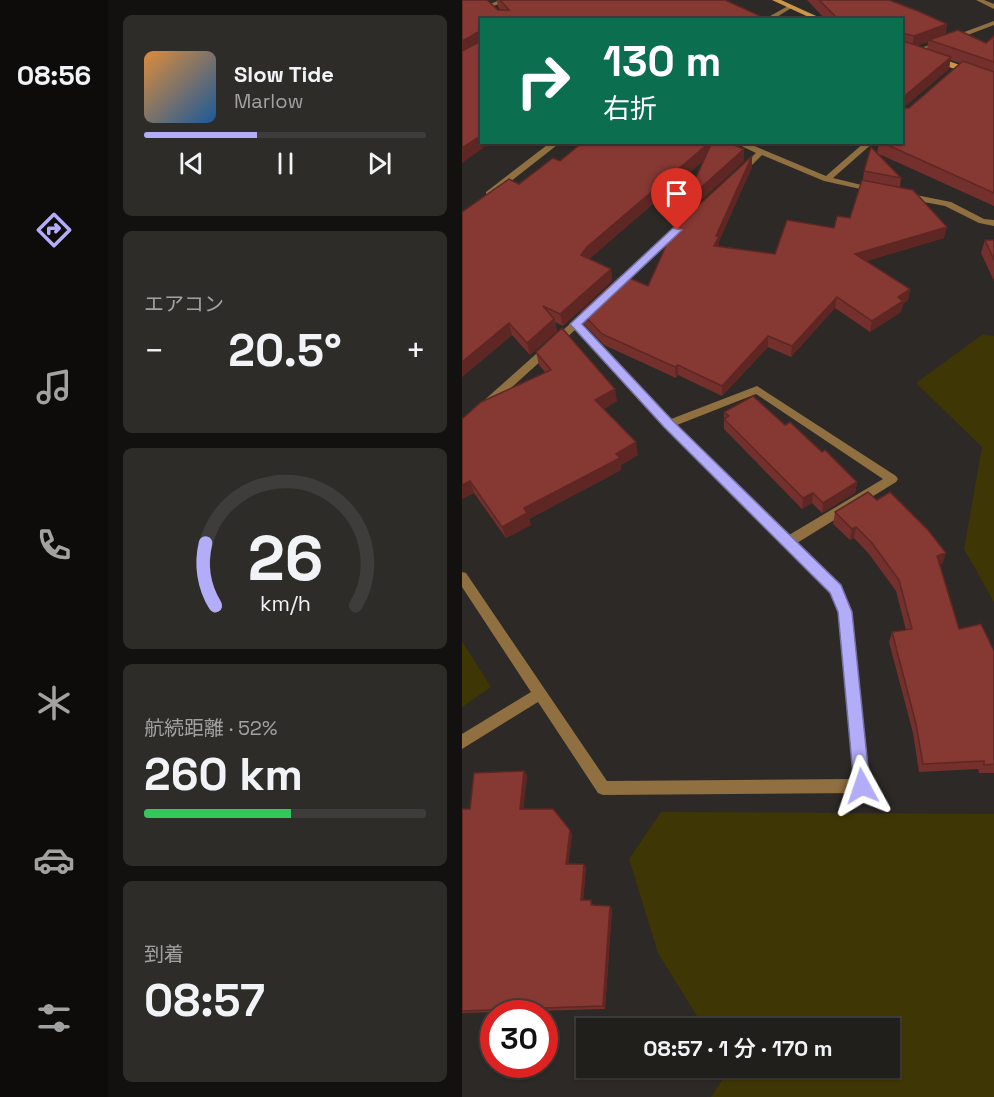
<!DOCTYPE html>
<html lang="ja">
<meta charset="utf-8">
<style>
:root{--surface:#211f1c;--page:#2d2c29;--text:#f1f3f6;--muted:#a2a2a3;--line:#3e3d3b;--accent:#b3acf9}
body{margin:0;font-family:"Space Grotesk","Noto Sans JP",sans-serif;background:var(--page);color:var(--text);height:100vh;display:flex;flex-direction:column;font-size:22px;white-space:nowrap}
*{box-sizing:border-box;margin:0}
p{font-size:20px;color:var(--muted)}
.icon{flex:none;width:33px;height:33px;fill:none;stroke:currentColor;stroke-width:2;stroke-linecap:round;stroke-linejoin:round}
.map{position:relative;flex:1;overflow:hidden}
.sheet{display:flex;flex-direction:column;gap:15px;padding:15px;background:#12110f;width:354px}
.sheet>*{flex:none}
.guide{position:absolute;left:18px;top:18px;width:423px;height:126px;border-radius:0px;box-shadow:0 2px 4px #0004,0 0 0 2px var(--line);background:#0b6e4f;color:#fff;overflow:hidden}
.speed{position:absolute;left:18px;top:1000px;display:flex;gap:12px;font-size:30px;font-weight:700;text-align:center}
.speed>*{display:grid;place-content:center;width:78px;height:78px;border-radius:50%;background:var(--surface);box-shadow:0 2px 4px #0004,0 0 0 2px var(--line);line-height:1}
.speed .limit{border:9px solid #d22;background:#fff;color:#111}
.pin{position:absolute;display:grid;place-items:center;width:51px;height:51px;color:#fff;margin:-62px -26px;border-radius:50% 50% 50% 0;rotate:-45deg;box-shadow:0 0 6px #0007}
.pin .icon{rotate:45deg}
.me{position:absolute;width:66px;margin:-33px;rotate:355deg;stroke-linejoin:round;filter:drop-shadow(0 0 4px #0008)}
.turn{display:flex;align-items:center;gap:21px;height:126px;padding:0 24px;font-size:27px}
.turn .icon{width:78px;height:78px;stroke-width:2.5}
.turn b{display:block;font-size:42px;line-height:51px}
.big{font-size:45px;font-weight:600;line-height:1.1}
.sheet .tile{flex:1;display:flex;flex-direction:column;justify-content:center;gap:9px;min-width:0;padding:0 21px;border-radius:9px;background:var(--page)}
.sheet .dial{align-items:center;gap:0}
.dial svg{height:156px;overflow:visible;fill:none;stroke:var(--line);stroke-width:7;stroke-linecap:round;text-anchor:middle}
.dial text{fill:var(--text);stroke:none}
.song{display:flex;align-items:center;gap:18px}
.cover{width:72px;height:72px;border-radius:9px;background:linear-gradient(135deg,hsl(30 70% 55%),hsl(210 70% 35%))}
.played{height:6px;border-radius:3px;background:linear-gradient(90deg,var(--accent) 40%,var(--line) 40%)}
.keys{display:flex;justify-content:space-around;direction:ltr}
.heat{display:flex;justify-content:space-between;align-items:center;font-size:33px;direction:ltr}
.charge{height:9px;border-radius:4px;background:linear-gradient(90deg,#34c759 52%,var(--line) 0)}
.trip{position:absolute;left:114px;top:1018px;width:324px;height:60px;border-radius:0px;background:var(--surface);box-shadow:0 2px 4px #0004,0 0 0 2px var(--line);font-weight:600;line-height:60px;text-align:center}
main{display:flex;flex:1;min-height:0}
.tabs{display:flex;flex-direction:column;width:108px;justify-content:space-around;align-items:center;background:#0d0c0b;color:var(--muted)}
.tabs .icon{width:42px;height:42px}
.tabs .active{color:var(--accent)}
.tabs b{font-size:27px;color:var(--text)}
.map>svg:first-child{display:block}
.green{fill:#3e3604}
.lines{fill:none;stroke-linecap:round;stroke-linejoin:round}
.minor{fill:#906f41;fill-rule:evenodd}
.secondary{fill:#cb9647;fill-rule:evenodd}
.wall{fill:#73302c;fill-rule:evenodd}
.shaded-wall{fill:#5e2724}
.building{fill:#863833;stroke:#5e2724;stroke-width:1.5}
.route{fill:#b3acf9;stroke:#7470a2;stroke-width:1.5}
</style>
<main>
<nav class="tabs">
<b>08:56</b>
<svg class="icon active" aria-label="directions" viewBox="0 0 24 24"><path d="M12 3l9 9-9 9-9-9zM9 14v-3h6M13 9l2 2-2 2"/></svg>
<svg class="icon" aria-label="music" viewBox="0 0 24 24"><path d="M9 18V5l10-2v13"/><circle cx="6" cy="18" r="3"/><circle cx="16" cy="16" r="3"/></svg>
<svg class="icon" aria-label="phone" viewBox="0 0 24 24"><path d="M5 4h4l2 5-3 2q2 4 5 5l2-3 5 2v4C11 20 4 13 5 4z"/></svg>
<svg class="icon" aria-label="climate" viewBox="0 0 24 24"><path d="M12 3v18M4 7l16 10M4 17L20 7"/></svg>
<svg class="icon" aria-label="car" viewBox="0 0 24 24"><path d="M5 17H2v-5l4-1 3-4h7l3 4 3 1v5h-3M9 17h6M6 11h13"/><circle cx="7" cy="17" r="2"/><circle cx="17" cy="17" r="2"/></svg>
<svg class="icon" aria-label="filters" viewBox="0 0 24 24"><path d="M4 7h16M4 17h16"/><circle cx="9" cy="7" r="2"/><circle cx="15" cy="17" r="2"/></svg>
</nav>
<section class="sheet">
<div class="tile">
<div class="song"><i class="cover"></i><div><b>Slow Tide</b><p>Marlow</p></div></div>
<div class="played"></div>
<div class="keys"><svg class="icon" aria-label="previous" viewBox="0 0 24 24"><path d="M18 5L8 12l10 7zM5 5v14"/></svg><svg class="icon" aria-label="pause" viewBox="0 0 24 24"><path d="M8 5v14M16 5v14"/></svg><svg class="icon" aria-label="next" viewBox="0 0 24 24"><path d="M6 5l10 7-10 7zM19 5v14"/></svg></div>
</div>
<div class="tile"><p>エアコン</p>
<div class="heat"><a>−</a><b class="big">20.5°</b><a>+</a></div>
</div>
<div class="tile dial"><svg viewBox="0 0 100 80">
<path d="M14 69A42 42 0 1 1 86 69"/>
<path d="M14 69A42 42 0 0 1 9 37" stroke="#b3acf9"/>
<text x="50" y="56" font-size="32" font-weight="700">26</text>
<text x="50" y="72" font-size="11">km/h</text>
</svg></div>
<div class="tile"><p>航続距離 · 52%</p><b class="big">260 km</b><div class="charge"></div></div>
<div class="tile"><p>到着</p><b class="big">08:57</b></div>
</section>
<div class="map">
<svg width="532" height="1097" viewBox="0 0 532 1097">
<rect width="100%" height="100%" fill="#2c2926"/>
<path class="green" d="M521,334L532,336V602L502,549L520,447L454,383Z
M0,641L29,687L0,707Z
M199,812L532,814V1097H249L268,1068H428V1029H243L196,953L167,859Z"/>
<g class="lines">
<path class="minor" d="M38,0H48L26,8L23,6Z
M514,0H522L532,4V9Z
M326,6L331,7L310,20H301Z
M532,21V25L455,54L448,52Z
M89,142H99L30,196H24V192Z
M271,142H283L364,176L403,142H412L371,178L416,189L412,192L362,181L300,155L283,172H277V168L294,153Z
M444,193L489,202L522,219L532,220V226L517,223L483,206L441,198L440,196Z
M219,224L223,227L222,229L155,290H149V286Z
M118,317L123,320L119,324L209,419L295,386L434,476L436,479L434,482L335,543L378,585L389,612L407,786L405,791L400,793L141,795L136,793L76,702L0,749V734L69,692L0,587V572L4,573L145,781L392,779L377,612L369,592L203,427L113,330L4,429L0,430V420L110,322ZM294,394L421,479L327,535L215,425Z"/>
<path class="secondary" d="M310,0H319L363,20H353Z
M469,57H475L532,77V82L469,61Z"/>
</g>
<path class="wall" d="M0,0L36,10H39L36,7L35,0H263L20,20V142Z
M345,0H427L485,24L483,35L524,43L532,36V206L417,154L439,178L438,187L482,238L404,261L448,289L446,300L441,304L439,312L408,332L373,308L329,357L306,347L260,396L216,375L214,378L142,345L121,323L119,312L186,286L290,167L257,241V246L313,254L372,228L388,218L401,180L402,171L415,153L417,142H440V20H364ZM466,42L465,49L455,45ZM488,60L498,63L447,108H441L487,69Z
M121,142H278L277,147L282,161L224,214L242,160L127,259L149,269L150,281L101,326L93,322L95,331L68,355L50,335L0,377L57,184L98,161Z
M523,240H532V281L519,253Z
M74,352L155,401L142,409L176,455L159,465V470L67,519L69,525L44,538L12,493L0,499V419L83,372L77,365Z
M262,412L323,425L360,452L395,482L393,493L360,513L350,503L340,509L262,429Z
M415,500L484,553L480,564L477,565L497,629L532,651V773H517L516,769L457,772L451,733L427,642L430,632L444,630L434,591L407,554L392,538L388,540L371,524L373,512Z
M65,775L61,809L110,834L106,864H122L124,868L121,900L131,904V906H148L150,909L143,1009L0,1013V809H8Z"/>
<path class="shaded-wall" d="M485,24L482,36L467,40L466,42L450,47L452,36Z
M16,32L19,44L0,54V41Z
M489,57L487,69L440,109V98Z
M20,135V142H30L0,163V148Z
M248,142H251V152L127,259L119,255L125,247Z
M268,142H278L277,148L266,143Z
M282,149V161L224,214L223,202Z
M290,156V167L257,241V247L252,246L254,236Z
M485,227L482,238L392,265L393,254Z
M149,269L150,281L101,326L98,314Z
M448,289L446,300L441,304L439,312L408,332L410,321L436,297Z
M375,297L373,308L329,357L330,346Z
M92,319L95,331L68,355L65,343Z
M47,323L50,335L0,377V362Z
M306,336V347L260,396V386Z
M216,365V375L214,378L213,367Z
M153,389L155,401L135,413L133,400Z
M174,442L176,455L159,465V470L67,519L69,525L44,538L40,527L62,508Z
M8,481L12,493L0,499V485Z
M395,482L393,493L360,513L361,503Z
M351,493L350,503L340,509L341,498Z
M394,527L392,538L388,540L390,529Z
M484,553L480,564L471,568L475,556Z
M62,771L65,775L61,814L58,809Z
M108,830L110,834L106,867L104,864Z
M122,864L124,868L121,904L119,900Z
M148,906L150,909L143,1009L141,1006Z"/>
<path class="building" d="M0,0H25L36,10H47L38,0H263L307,20H20V135L0,148V51L19,41V33L16,32L0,41Z
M357,0H427L456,11L485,24L452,36L440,33L441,41L489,57L440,98V108H447L501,61L532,72V193L419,142H440V20H377Z
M496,30L524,43L532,36V62L467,40Z
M121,142H248L125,247L119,255L149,269L98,314L81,306L92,319L65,343L47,323L0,362V212L47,179L57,184L91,158L98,161Z
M250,142H268L266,143L282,149L223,202Z
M409,147L439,178L402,171Z
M290,156L254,236H257L252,246L313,254L325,220L372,228L375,216L388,218L400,180L451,190L485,227L393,254L448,289L436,297L441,301L410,321L375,297L330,346L306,336L260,386L216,365L213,367L140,334L119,312L160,275L186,286L212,228Z
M523,240H532V260Z
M100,328L153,389L133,400L174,442L154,454L158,458L62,508L65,513L40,527L8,481L0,485V419L19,402L89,370L74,352Z
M291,396L323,425L328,422L360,452L363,450L395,482L361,503L351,493L341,498L262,419L267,416L262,412Z
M406,492L415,500L428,492L466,530L484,553L475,556L497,629L519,624L532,651V764L522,765V761L461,764L454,724L430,632L450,629L437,580L410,543L394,527L390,529L373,512Z
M62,771L58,809H91L108,830L104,864H122L119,900H129V905L148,906L141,1006L0,1011V809H8L12,773Z"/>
<path class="route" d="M211,228L220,230L120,324L211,421L379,585L390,612L408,786L406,792L400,794L394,792L392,786L376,612L368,593L202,427L108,324Z"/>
</svg>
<div class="speed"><div class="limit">30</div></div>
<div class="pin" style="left:215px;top:230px;background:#d93025"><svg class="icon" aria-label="arrive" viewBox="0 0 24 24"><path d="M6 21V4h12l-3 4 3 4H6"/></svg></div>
<svg class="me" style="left:400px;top:786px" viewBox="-20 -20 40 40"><path d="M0-17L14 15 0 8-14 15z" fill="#b3acf9" stroke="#fff" stroke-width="4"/></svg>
<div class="trip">08:57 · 1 分 · 170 m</div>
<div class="guide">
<div class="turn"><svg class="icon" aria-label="right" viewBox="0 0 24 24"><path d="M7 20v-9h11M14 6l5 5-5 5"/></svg><div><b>130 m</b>右折</div></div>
</div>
</div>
</main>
